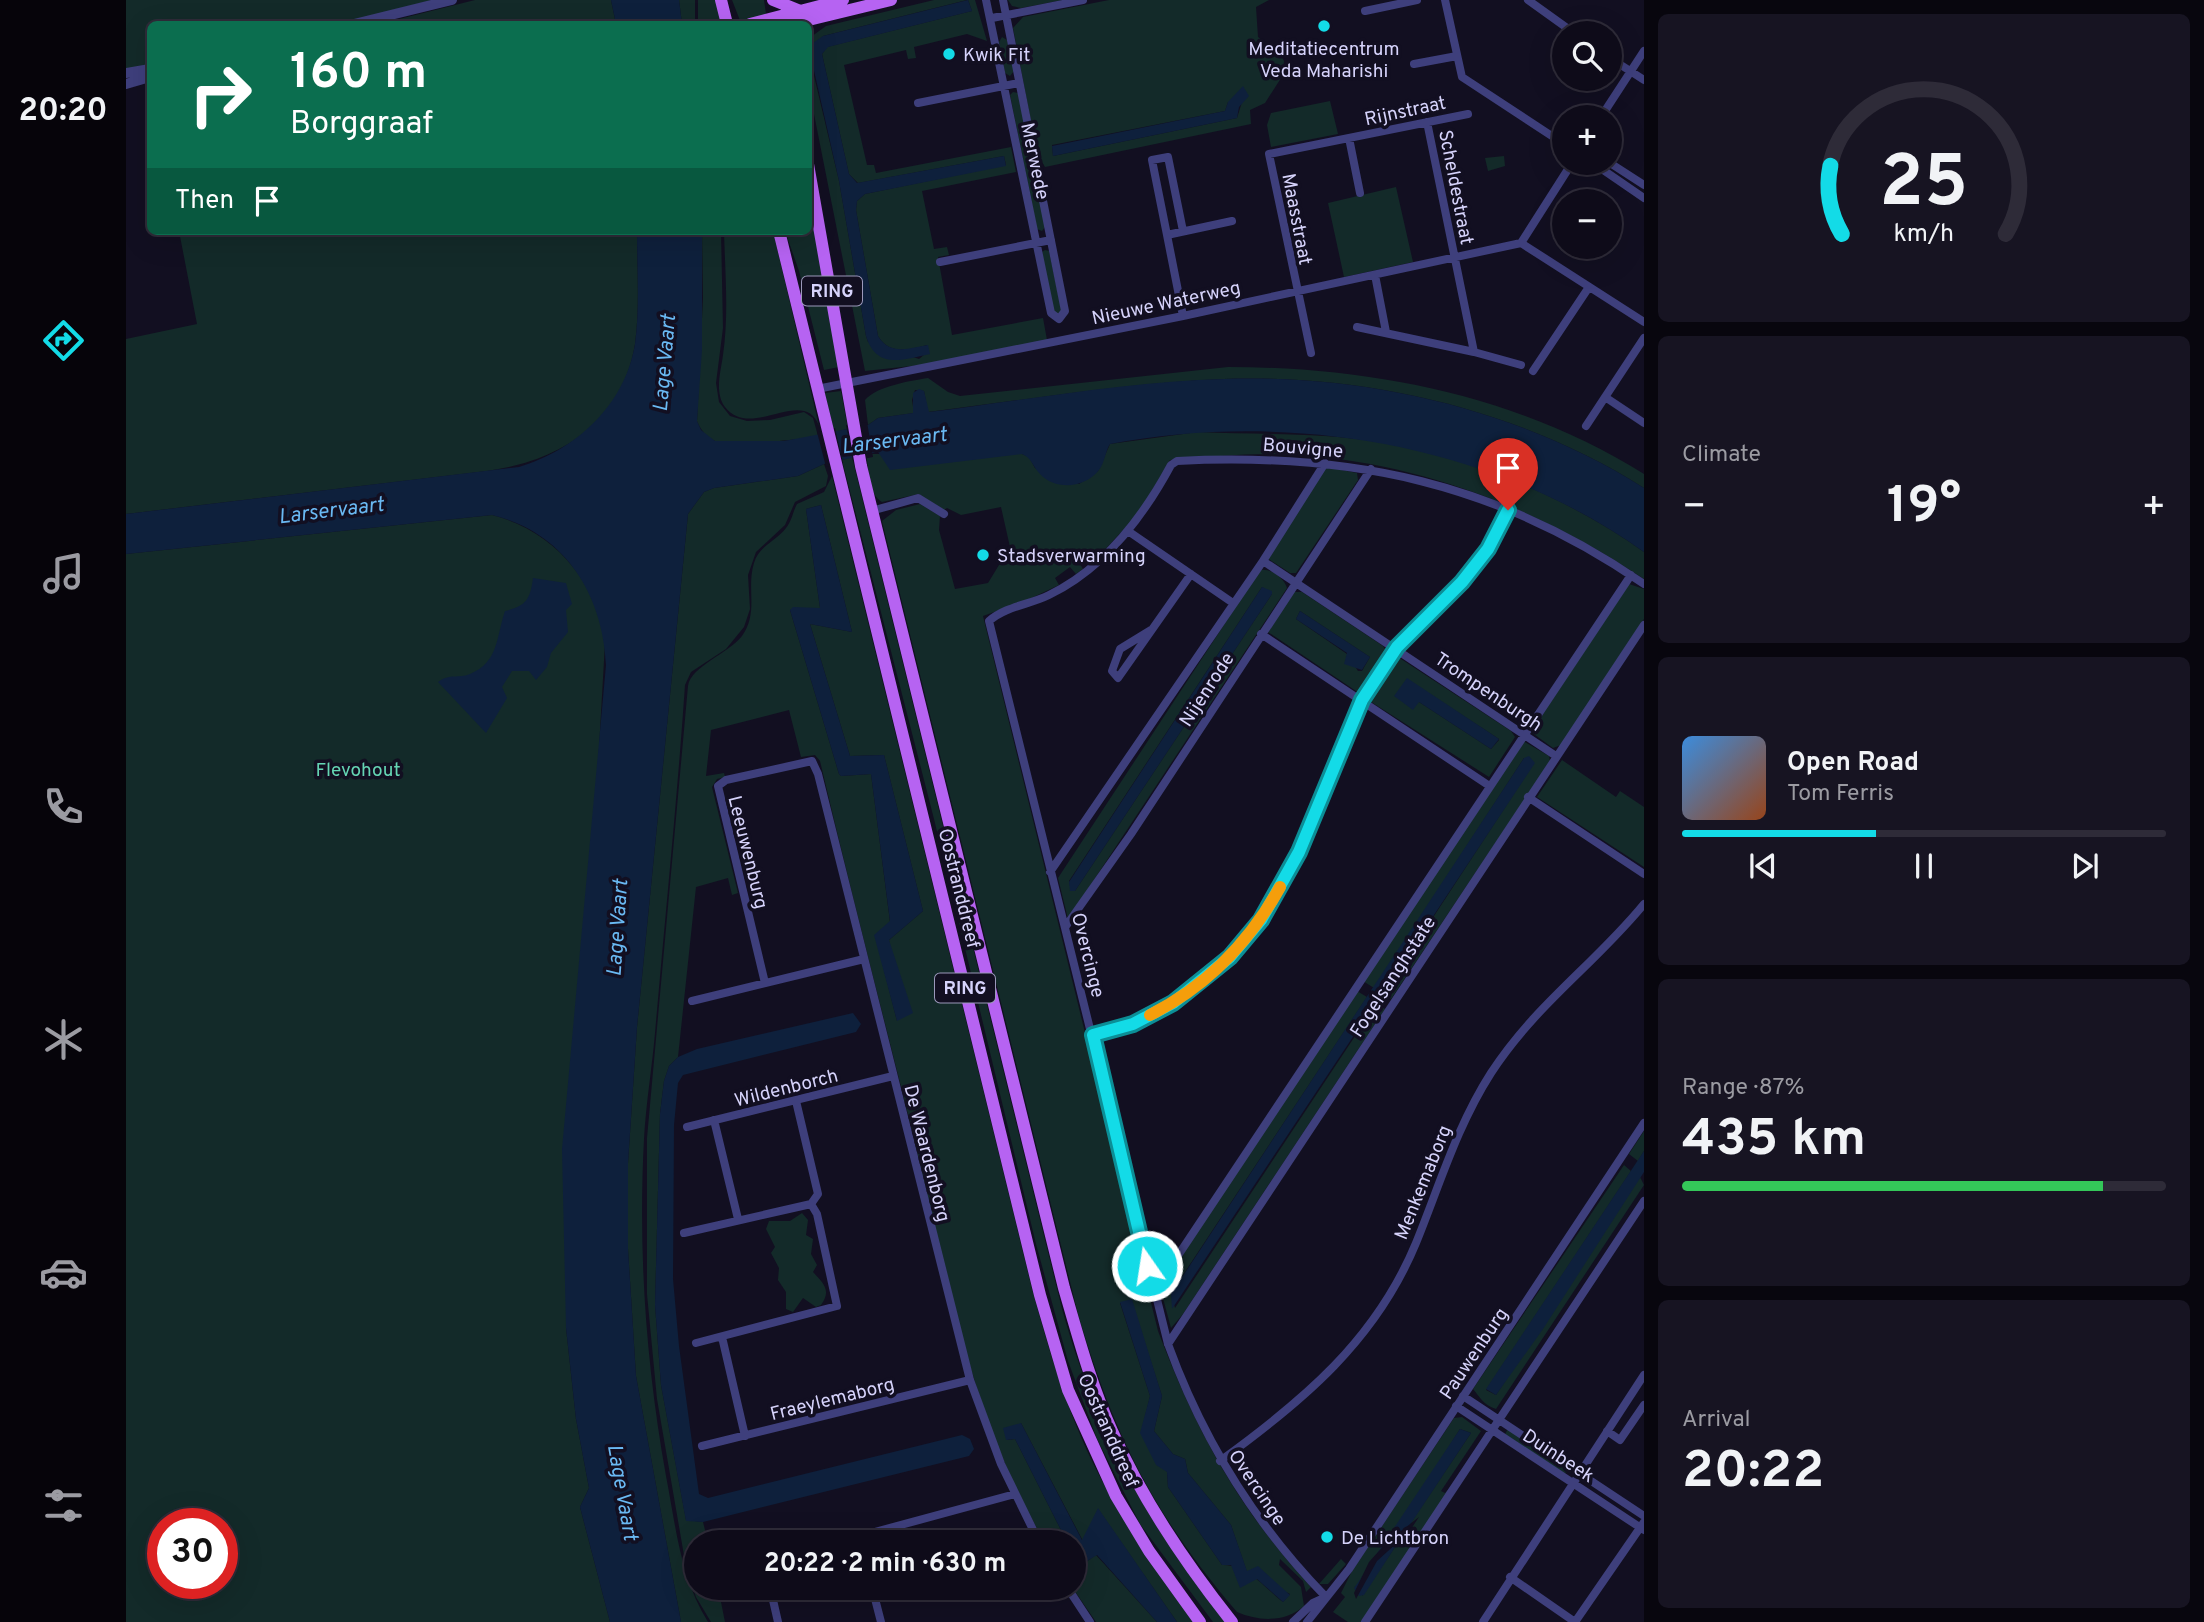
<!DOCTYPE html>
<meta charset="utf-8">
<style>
:root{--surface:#0e0b19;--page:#171422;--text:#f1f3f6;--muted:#9b9ba2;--line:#2e2b38;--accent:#13dbe7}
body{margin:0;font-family:Overpass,sans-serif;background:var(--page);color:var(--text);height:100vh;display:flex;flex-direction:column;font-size:26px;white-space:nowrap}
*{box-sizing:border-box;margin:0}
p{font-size:23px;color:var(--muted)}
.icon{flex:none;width:38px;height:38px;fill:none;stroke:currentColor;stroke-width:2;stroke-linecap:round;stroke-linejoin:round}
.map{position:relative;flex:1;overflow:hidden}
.panel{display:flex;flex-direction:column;gap:14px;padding:14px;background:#08060e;width:560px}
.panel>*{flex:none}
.guide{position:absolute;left:21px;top:21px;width:665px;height:214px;border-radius:10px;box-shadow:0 7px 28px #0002,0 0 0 2px var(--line);background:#0b6e4f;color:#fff;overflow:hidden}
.tools{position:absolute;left:1426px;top:21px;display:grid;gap:14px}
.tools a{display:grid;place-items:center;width:70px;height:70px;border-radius:50%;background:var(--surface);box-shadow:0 7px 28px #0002,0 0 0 2px var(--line);font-size:35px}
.speed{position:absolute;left:21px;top:1508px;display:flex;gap:14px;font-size:35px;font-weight:700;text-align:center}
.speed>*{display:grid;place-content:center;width:91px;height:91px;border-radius:50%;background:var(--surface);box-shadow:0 7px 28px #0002,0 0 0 2px var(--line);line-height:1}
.speed .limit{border:10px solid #d22;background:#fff;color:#111}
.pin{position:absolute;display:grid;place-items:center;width:60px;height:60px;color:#fff;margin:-72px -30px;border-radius:50% 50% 50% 0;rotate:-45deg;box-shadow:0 0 7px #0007}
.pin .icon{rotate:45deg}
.me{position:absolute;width:77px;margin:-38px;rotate:347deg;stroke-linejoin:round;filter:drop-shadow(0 0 5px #0008)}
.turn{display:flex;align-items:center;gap:24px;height:147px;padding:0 28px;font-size:32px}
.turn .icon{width:91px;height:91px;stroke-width:2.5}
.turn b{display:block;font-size:49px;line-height:60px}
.then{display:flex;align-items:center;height:66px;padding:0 28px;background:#0003;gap:14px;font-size:26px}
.big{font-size:52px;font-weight:700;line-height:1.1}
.panel .widget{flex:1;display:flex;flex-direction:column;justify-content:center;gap:10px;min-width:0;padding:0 24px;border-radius:10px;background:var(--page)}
.panel .dial{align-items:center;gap:0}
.dial svg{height:182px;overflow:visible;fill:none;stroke:var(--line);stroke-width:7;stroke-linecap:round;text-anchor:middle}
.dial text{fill:var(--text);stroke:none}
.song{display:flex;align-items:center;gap:21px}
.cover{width:84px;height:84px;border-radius:10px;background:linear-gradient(135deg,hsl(210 70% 55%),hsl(20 70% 35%))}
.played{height:7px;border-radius:4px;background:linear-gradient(90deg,var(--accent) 40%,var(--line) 40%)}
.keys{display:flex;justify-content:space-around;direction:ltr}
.heat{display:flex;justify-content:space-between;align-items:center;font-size:38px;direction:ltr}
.charge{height:10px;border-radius:5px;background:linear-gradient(90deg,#34c759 87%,var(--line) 0)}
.trip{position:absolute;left:558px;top:1530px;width:402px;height:70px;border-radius:35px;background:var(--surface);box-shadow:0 7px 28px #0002,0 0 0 2px var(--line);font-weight:700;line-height:70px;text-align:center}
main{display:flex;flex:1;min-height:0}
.tab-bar{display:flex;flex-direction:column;width:126px;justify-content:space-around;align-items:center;background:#06040a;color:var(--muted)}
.tab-bar .icon{width:49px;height:49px}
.tab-bar .current{color:var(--accent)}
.tab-bar b{font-size:32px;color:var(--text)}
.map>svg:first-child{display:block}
.green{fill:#132a29;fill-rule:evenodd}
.water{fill:#0e203c}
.pier{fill:#120f21}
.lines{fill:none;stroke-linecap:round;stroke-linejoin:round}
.minor{stroke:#3e3f7c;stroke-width:8}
.tertiary{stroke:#3e3f7c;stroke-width:10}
.primary{stroke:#b663f2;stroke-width:12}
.route-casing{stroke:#0c8e96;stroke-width:18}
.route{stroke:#13dbe7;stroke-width:12}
.slow{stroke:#f59e0b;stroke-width:12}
.poi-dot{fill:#13dbe7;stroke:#120f21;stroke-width:2.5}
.labels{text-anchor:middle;stroke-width:7;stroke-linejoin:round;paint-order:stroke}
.shield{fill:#120f21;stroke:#9b98ba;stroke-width:2}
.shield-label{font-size:18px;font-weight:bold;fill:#d6d3fb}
.poi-label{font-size:19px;fill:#d6d3fb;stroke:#120f21;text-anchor:start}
.street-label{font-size:19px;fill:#d6d3fb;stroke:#120f21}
.park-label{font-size:19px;fill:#65d5b4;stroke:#120f21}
.water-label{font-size:21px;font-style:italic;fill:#6ab9f3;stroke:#120f21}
</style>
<main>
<nav class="tab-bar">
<b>20:20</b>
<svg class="icon current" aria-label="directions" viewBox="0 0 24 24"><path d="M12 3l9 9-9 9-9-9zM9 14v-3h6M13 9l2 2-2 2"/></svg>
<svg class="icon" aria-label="music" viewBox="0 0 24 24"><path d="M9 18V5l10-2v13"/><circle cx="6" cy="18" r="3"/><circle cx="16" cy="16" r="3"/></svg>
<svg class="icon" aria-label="phone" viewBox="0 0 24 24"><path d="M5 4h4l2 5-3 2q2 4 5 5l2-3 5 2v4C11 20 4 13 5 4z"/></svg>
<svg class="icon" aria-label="climate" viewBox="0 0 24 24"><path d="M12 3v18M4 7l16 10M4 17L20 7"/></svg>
<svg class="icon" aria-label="car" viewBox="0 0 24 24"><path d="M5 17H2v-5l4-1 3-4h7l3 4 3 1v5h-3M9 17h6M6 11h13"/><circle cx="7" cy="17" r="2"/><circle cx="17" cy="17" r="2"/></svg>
<svg class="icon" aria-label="filters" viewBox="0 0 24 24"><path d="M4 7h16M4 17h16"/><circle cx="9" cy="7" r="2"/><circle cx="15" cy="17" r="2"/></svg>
</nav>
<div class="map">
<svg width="1518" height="1622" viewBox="0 0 1518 1622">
<rect width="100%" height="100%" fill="#120f21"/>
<path class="green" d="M0,0H307L213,24H24V66L0,71Z
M349,0H485L490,24H253Z
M553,0H569V24H556Z
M572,0H590L596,24H572Z
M606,0H638L640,14L632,20L615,23Z
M808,0H841L697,36L684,59L713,181L740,336L742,342L793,359L799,354L801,345C783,350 763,355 752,336L730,210L731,201L739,194L880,165L878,156L732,183L723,174L696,54L701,47L846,11L842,0H849L861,41L841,34L788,47L790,58L782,59L780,50L718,65L741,165H748L750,173L885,147L890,172L796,191L808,249L821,247L823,255L812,257L826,335L917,318L921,340L804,364L739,371L683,89L682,39L700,26Z
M882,0H937L895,8L886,6Z
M983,0H1143L1130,7L1132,37L1154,53L1158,61L1157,75L1139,103L1124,110L1125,124L919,167L911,153L887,28L897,17ZM1102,102H1116L1111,118L927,156L926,145L1099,111Z
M876,37L881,40L888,71L884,76L879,73L873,42Z
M887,92L892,93L919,227L916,231L911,229L884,95Z
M1204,101L1212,134L1145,147L1141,125L1145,113Z
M1378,156L1379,166L1362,171L1359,158Z
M1270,187L1287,262L1218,277L1202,203Z
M683,197L713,367L698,370L673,271L659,231H682Z
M53,231H511C511,268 514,307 509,344C496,423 434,461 361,471L0,514V339L71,324Z
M576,231H595L597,328L590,383L593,402L604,416L621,421L644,420L678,412L687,418L692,436C676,440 603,446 589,441C580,437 574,429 571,421L577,298Z
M598,231H647L693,426C678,385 625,441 599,407C588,392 595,371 597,355C603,314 599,272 598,231Z
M919,250L923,251L936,313L928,314L916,252Z
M1102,367C1246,367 1394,396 1518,474V488C1395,410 1242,374 1098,379C999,383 900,400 802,412L798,391L789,390L786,400L788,413L752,418L742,425L739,400C751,386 784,381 802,378L822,392L834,396Z
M715,391L722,429L708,432L699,393Z
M1072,432C1132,435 1193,432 1253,442C1344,457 1443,498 1518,552V579C1415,510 1296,463 1172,455C1129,452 1087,457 1044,460L1012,514L972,557L967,551L953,562L957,569L950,574L944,567L929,578L933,585L899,601L857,616L1032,1331C1070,1431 1112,1508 1185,1587L1180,1592L1177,1581L1154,1559L1153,1565L1175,1587L1178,1606C1160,1622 1134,1622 1111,1612C1028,1515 988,1436 952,1314L756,521L770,510L794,504L814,516L813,530L829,589L862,583L884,547L875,507L835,515L821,508L818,510L793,494L756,502C742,494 743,469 740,454H896L903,457L909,468L953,484L972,471L984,444ZM1005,1300L1036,1396L1028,1431L1047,1454L1059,1459L1062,1473L1105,1525L1121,1572L1164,1594L1157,1602C1139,1588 1121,1564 1096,1565L1042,1487L1041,1472L1015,1433L1024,1396L994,1303Z
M726,457L936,1309C970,1430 1021,1526 1101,1622H1087L1014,1524L971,1439L942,1361L910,1244L808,819L716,460Z
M698,464L702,476L700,486L669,502L659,525L630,552L622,575L624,609L618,627L600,649L565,672L559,685C551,802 539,917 529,1033C526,1068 520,1103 518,1139C512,1252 520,1364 540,1476C550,1527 554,1577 582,1622H555L510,1376L502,1249V1163L511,1027L562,514L578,492L588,488L672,476Z
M1200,467L1231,473L1232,480L1170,573H1164L1141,558Z
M706,476L906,1289C926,1362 949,1438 989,1503C1014,1544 1044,1583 1072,1622H1051L972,1509L957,1541L895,1423L881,1440L889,1439L941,1542H919C844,1417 820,1270 786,1130C755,1007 723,884 694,761L689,755L675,757L663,710L585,730L580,776L598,773L599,777L591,779L586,787L612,893L606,895L602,878L570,887L552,1057L543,1066L538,1081L534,1114L529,1305L535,1385L560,1520L577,1522L582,1542H570V1587H592L599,1622H585L570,1597L560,1567L531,1399L521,1294V1138L562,686C565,666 602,654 616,636C633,612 620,589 628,563C633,546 650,541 660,528C666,521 667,511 671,504L698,492ZM695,505L726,632L684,624L724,756L758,755L797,911L763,940L771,1021L749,935L764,922L745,774L715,776L713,774L664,610L694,608L680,509Z
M366,515C426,530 472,581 479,643L440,1328L450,1419L463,1488L454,1507L484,1622H0V554ZM37,1524H96V1584H37Z
M1134,570C1145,568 1158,578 1161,588L942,919L932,878ZM1136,587L1146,594L949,891H945L943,881Z
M1503,584L1518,589V619L1435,745L1427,748L1405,732Z
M1168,592H1176L1257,646L1262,653L1237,691L1233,693L1142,632ZM1174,611L1244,657L1236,671H1232L1221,654L1170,619Z
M1272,657L1385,731L1389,737L1363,777L1242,700ZM1281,679L1373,739V740L1365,749L1293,702Z
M1397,741L1423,756L1424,761L1265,999L1257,994L1408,763L1398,758L1248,988L1237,981Z
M1436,760L1490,797L1494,791L1518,807V867L1411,797Z
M1231,991L1241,997L1045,1293L1049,1308L1251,1003L1259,1009L1057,1314L1045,1328L1035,1291L1038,1283Z
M1518,1131V1151L1512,1161L1503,1154Z
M1498,1165L1505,1171L1360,1390L1370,1395L1514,1177L1518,1185L1370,1409C1357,1405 1354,1397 1347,1389Z
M676,1213L682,1220L680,1235L687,1239L685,1254L691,1265L687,1272C697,1283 706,1290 695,1305L690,1307L677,1298L667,1312L660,1309V1292L652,1280L653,1268L645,1253L649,1247L640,1229L643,1221H664Z
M1336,1417L1355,1431L1315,1491L1319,1493L1327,1484L1235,1622H1222L1207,1612L1219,1597L1215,1593L1226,1571L1328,1418ZM1334,1429L1345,1433L1278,1533L1276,1530L1272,1533L1275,1538L1236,1596L1242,1568L1245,1570Z
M1382,1429L1442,1470V1472L1438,1473L1379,1434Z
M970,1555L1031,1622H970L946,1587H948L949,1556L954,1566Z
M1215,1559L1220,1564L1202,1584H1193Z"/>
<path class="water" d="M485,0H553L556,24H490Z
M842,0L846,11L702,47L696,54L723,174L731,183L878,156L880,166L739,194L731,201L730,210L752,336C764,356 784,348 802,345L804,354C778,359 751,371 740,336L713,181L684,53L687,43L697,36Z
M1117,86L1123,96L1113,107L1111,118L927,156L926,146L1099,111L1102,102Z
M511,231H576V350L571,421L575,430L589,441H658L742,425L752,418L787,413V393L793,389L798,391L803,412C900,400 999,382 1098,379C1242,374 1395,410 1518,488V552C1367,444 1165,410 984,444C979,452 979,462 973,470C959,488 930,491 914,474C907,467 906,458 896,454L764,470L752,452L698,464L672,476L588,488L578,492L562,514L511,1027L502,1163V1249L510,1376L555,1622H484L454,1507L463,1488L450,1419L440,1328L436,1149L480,665C477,594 438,532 366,515L0,554V514L393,467C450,450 499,405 509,344C514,307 511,268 511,231Z
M695,505L726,632L684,624L724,756L758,755L797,911L763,940L787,1013L771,1021L748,935L764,921L745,774L715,776L713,774L664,610L667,607L694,608L680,509Z
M407,578L440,583L446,604L440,610L442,632L425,653L421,667L410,680L403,671H386L376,687L381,698L360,733L312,682C324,673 332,679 344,674C373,662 370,637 379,611C400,606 404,600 407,578Z
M1136,587L1146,591V594L949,891H944L943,882Z
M1174,611L1244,657L1236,670L1218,664L1221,653L1170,619Z
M1281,678L1373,739L1365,749L1293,702L1287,710L1268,696Z
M1403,756L1409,763L1046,1309L1045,1294L1398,758Z
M727,1013L735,1024L730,1032L557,1075L552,1083L548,1125L547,1279L553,1346L573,1494L582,1498L836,1435L844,1439L848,1449L843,1456L577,1522L560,1521L535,1385L529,1305L534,1114L538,1081L543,1066L552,1057L571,1049Z
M1518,1151V1172L1417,1329L1370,1395L1360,1389Z
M1006,1299L1036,1396L1028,1431L1047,1454L1059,1459L1062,1473L1105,1525L1121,1571L1132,1566L1164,1595L1157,1602L1131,1579L1114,1588L1105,1565H1096L1042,1487L1041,1472L1030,1465L1014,1433L1024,1396L994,1302Z
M895,1423L956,1540L972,1508L1051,1622H1031L971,1555L953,1566L949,1556L948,1542H941L889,1439L880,1440L877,1428Z
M1334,1429L1345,1433L1278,1534L1276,1531L1272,1533L1275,1538L1238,1595L1233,1596L1228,1588L1242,1568L1245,1569L1244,1564Z"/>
<path class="pier" d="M741,422L747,457L727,461L720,425Z
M709,428L717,463L700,467L691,432Z
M1293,1517L1283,1532L1251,1561L1230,1599L1228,1593L1243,1562L1261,1542Z"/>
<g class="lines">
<path class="minor" d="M860,0L925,313L933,319L939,311L877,0
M1319,0L1336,77L1438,144
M1402,0L1448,33
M1239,11L1291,0
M866,18L957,0
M1484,58L1518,80
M1288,64L1331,56
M792,103L893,83
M1475,117L1518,51
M1301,122L1348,352
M1223,138L1234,193
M1467,163L1518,198
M1484,163L1518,185
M1041,235L1026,160L1042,157L1057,231
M1395,243L1518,322
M1395,243L1446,163
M814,262L925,240
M1249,275L1260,332
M1057,316L1041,235L1106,221
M1231,327L1348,352L1395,365
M1185,353L1143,154L1342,114
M1407,371L1463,287
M691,389L1057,316L1395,243
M1479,397L1518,423
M1460,426L1518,338
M745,511L792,498L818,514
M1002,531L1107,603
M1137,561L1430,756
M1025,630L994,649L986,671L992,678L1065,574
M1135,634L1362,785
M1402,797L1518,874
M924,872L1137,561L1199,463
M940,926L1005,834L1245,469
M639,983L592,786L600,780L686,761L692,774L844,1380L875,1464L913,1542
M566,1001L738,959
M967,1035L1007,1024L1047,1004L1104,957L1135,920L1173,852L1236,700L1271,647L1336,582L1362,549L1382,510
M670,1101L692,1194L685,1204
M588,1120L612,1219
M561,1127L767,1076
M558,1233L685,1204
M1027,1293C1187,1054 1345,814 1505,575
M596,1337L619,1436
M570,1343L711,1306L691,1214L685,1204
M1042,1344L1518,625
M1337,1396L1518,1516
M1330,1406L1518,1530
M1481,1431L1494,1440L1518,1405
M576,1446L844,1380
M1094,1461C1177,1401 1250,1340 1290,1243C1314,1184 1331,1126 1365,1073C1410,1004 1468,965 1518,904
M712,1542L889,1494
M1384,1577L1449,1622
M644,1587L652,1622
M746,1587L755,1622
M941,1587L964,1622
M1199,1596C1128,1523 1077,1440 1042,1344L863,621C880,606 903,605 923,595C977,569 1017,517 1045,465L1051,461C1226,452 1372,483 1518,584
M1167,1622L1187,1603L1198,1598
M1181,1622L1223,1569L1518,1123
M1239,1622L1518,1201
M1357,1622L1518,1375
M1449,1622L1518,1522"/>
<path class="tertiary" d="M228,24L326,0
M0,73L24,69
M0,84L24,77"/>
<path class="primary" d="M595,0L601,24
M647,0L672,10
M624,24L717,0
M666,24L765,0
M682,164L735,466L938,1288C952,1336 965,1385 986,1431C1016,1499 1060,1564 1106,1622
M653,231L914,1295L942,1390L990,1496L1023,1551L1074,1622"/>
</g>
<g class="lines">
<defs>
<path id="route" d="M1021,1266L967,1035L1007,1024L1047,1003L1104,957L1135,920L1173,852L1236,700L1271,647L1336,582L1362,549L1382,510"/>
</defs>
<use href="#route" class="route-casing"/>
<use href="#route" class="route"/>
<path class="slow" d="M1024,1015C1081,986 1123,943 1154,887"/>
</g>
<g class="poi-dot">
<circle cx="1198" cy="26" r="7"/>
<circle cx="823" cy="54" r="7"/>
<circle cx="857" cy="555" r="7"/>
<circle cx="1201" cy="1537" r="7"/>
</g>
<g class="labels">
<g class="shield">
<rect x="676" y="276.5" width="60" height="29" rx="5"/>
<rect x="809" y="973.5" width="60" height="29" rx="5"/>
</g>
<g class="shield-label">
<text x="706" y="297">RING</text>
<text x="839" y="994">RING</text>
</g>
<g class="poi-label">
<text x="1198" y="55" text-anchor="middle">Meditatiecentrum<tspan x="1198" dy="22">Veda Maharishi</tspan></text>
<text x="837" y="61">Kwik Fit</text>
<text x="871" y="562">Stadsverwarming</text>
<text x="1215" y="1544">De Lichtbron</text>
</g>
<g class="street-label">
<text transform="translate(1279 110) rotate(-12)" y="7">Rijnstraat</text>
<text transform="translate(910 161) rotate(78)" y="7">Merwede</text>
<text transform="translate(1331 187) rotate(79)" y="7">Scheldestraat</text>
<text transform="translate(1172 219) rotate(79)" y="7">Maasstraat</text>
<text transform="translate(1040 302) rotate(-12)" y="7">Nieuwe Waterweg</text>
<text transform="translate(1177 447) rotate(5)" y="7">Bouvigne</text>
<text transform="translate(1080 689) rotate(-57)" y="7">Nijenrode</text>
<text transform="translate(1363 691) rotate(34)" y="7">Trompenburgh</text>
<text transform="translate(623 852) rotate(76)" y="7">Leeuwenburg</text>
<text transform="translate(834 888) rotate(76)" y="7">Oostranddreef</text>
<text transform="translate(963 955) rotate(76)" y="7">Overcinge</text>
<text transform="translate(1266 976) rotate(-57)" y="7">Fogelsanghstate</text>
<text transform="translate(660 1087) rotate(-14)" y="7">Wildenborch</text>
<text transform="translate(802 1153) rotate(76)" y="7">De Waardenborg</text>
<text transform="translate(1296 1182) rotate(-68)" y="7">Menkemaborg</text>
<text transform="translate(1347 1353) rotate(-56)" y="7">Pauwenburg</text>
<text transform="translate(706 1398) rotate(-14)" y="7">Fraeylemaborg</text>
<text transform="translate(983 1430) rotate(66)" y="7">Oostranddreef</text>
<text transform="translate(1433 1455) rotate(33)" y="7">Duinbeek</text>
<text transform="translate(1132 1487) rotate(56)" y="7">Overcinge</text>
</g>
<g class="park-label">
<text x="232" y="776">Flevohout</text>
</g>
<g class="water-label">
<text transform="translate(538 363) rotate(-85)" y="7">Lage Vaart</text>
<text transform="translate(768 440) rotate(-7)" y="7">Larservaart</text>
<text transform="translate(205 510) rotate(-7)" y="7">Larservaart</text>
<text transform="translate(491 928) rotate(-86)" y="7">Lage Vaart</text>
<text transform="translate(497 1492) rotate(80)" y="7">Lage Vaart</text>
</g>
</g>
</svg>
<div class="tools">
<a><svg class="icon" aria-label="search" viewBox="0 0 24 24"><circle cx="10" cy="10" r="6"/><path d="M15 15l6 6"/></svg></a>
<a>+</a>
<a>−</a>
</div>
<div class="speed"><div class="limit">30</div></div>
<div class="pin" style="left:1382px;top:510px;background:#d93025"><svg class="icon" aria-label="arrive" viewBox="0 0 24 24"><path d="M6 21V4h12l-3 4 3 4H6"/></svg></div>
<svg class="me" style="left:1021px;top:1266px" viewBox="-20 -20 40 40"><circle r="17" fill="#13dbe7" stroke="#fff" stroke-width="3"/><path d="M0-11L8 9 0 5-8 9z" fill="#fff"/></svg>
<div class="trip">20:22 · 2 min · 630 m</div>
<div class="guide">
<div class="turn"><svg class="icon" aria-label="right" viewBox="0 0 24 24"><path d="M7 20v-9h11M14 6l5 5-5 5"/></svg><div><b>160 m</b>Borggraaf</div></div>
<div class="then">Then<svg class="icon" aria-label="arrive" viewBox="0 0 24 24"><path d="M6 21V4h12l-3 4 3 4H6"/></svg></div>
</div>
</div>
<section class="panel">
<div class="widget dial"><svg viewBox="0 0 100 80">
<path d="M14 69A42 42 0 1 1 86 69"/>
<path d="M14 69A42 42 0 0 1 9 39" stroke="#13dbe7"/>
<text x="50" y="56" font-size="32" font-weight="700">25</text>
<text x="50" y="72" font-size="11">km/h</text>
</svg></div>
<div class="widget"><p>Climate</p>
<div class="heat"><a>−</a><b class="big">19°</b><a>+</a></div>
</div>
<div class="widget">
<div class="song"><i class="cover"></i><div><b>Open Road</b><p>Tom Ferris</p></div></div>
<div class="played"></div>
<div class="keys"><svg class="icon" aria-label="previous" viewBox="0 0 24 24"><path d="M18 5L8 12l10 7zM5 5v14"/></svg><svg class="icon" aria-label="pause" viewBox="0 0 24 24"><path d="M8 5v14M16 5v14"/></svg><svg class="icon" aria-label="next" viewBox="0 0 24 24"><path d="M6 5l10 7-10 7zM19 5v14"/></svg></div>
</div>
<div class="widget"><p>Range · 87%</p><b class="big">435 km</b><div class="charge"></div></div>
<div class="widget"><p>Arrival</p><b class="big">20:22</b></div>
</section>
</main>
